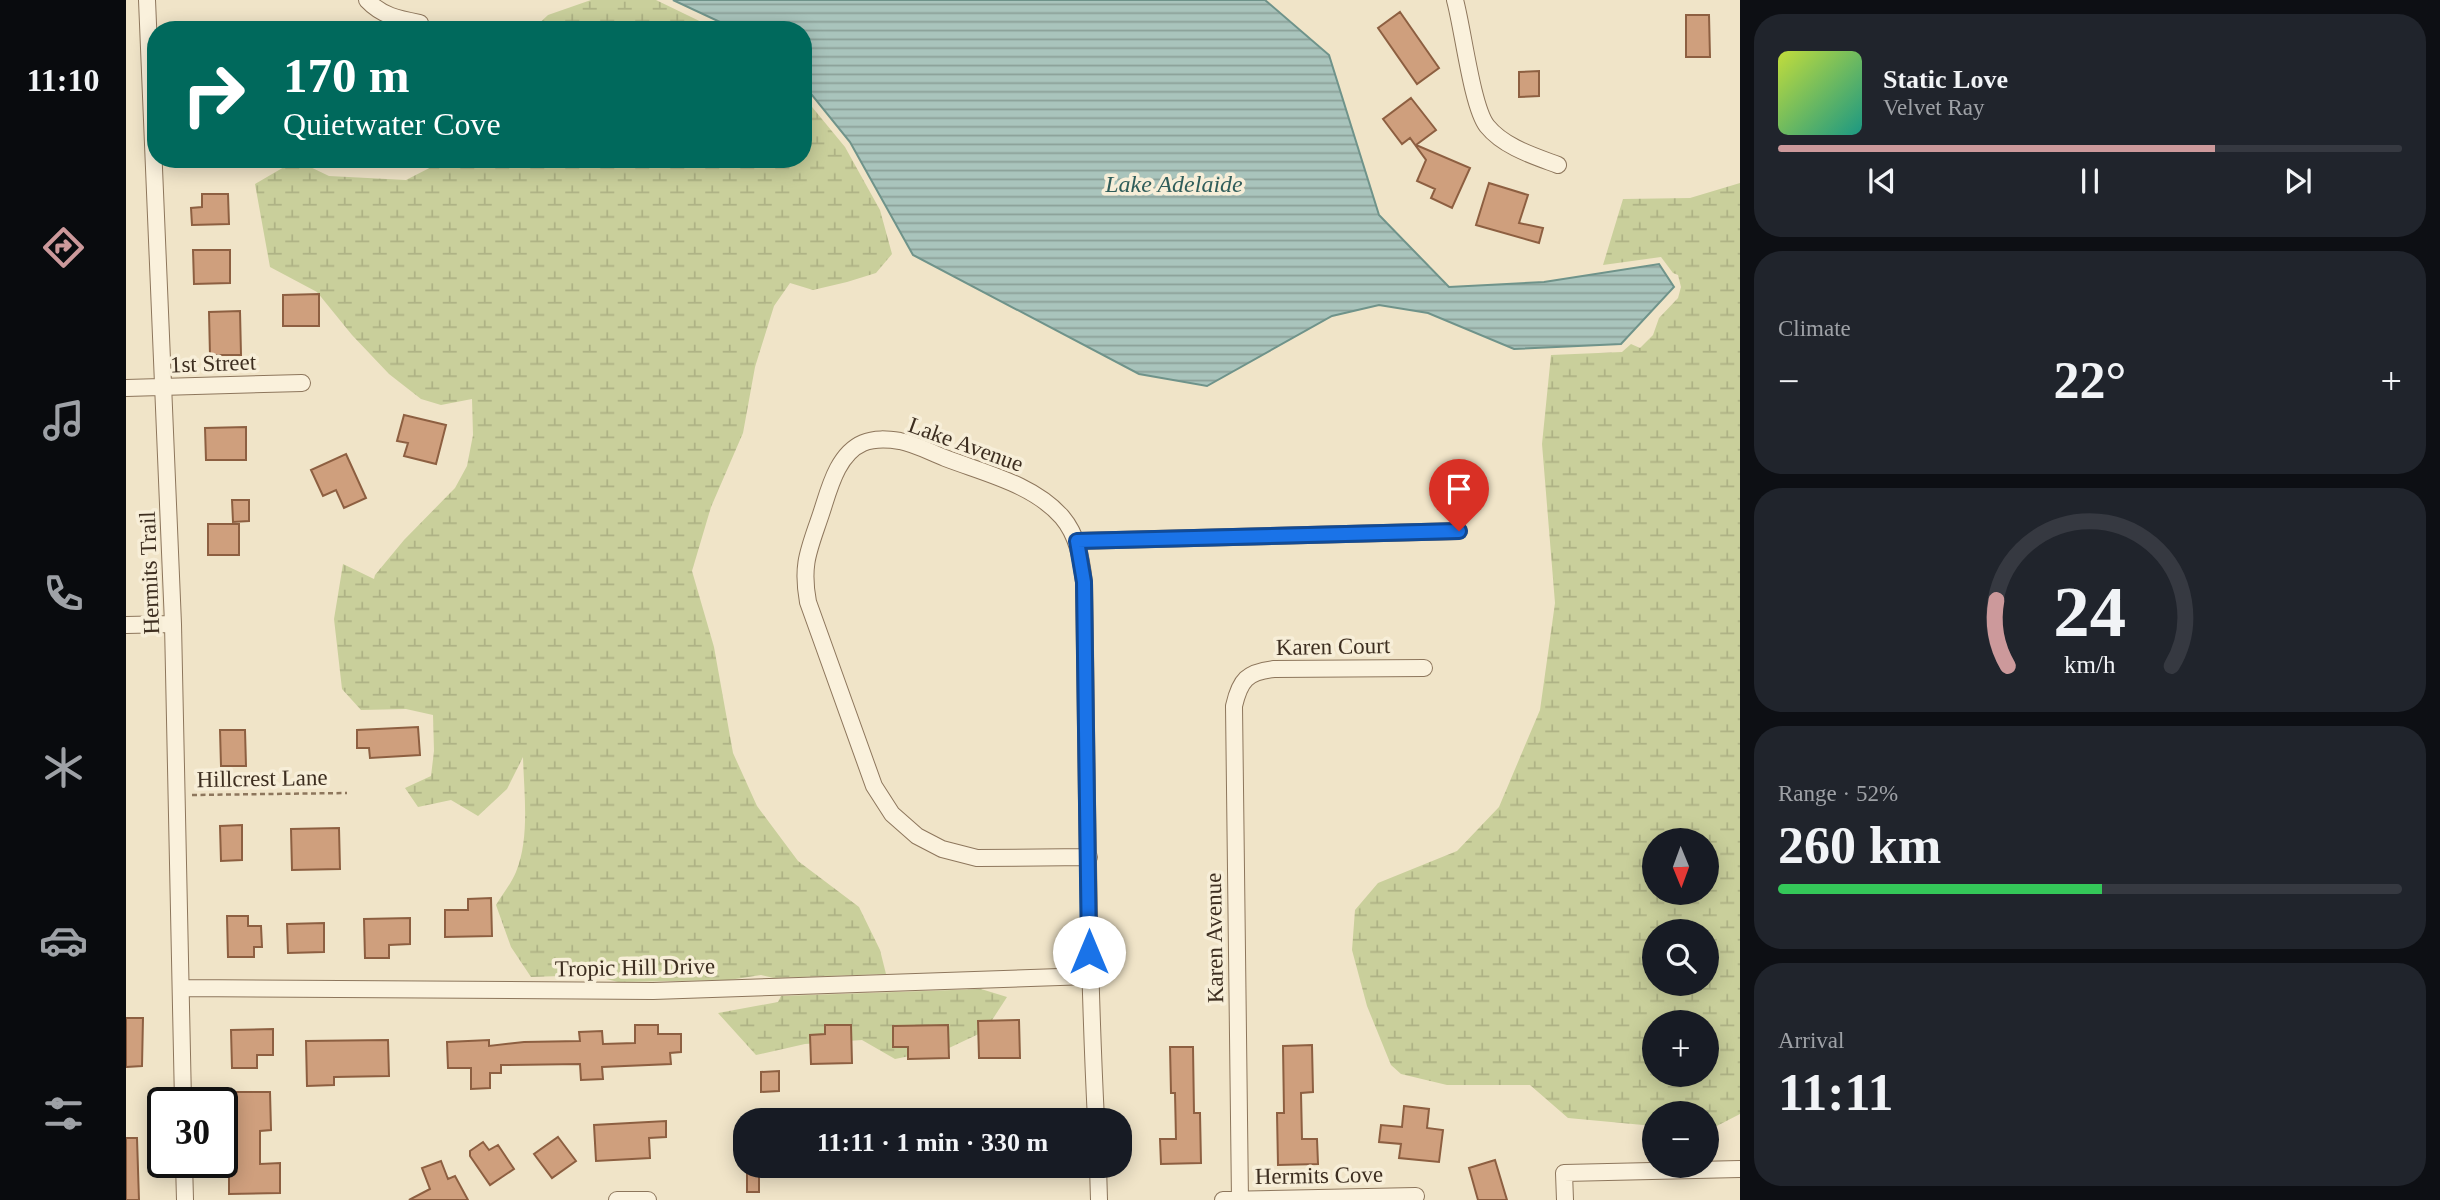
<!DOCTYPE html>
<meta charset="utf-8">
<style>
:root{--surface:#171b24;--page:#20242c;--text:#f1f3f6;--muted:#9ea1a6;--line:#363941;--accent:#cc999b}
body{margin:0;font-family:"Times New Roman",serif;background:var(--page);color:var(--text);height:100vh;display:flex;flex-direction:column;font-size:26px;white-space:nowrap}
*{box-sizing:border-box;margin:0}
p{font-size:23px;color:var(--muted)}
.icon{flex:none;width:38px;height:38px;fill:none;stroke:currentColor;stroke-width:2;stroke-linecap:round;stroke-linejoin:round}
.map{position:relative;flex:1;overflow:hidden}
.panel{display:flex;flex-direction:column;gap:14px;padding:14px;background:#0d0f14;width:700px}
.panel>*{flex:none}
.top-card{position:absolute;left:21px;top:21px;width:665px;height:147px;border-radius:28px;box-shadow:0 4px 18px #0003;background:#00695c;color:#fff;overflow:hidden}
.needle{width:46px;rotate:179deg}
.controls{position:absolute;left:1516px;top:828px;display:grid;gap:14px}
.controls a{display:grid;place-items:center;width:77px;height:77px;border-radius:50%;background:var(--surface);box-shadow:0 4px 18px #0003;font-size:35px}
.speed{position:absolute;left:21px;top:1087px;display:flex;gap:14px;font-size:35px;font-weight:700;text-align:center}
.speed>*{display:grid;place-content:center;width:91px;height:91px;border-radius:50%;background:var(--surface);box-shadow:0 4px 18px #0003;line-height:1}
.speed .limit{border:4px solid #111;border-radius:10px;background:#fff;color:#111}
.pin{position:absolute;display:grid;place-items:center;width:60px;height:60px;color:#fff;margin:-72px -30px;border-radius:50% 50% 50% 0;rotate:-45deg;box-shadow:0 0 7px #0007}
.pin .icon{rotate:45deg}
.me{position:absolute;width:77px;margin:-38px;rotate:0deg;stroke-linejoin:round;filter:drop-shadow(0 0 5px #0008)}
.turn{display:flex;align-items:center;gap:24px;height:147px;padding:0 21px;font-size:32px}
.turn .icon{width:91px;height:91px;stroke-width:2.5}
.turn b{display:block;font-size:49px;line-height:60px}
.big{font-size:52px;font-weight:600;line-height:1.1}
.panel .widget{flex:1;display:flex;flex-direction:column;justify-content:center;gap:10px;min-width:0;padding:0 24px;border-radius:28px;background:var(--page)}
.panel .dial{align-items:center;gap:0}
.dial svg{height:182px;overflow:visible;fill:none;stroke:var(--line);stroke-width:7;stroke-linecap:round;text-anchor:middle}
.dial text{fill:var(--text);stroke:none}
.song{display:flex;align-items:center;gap:21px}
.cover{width:84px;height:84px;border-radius:10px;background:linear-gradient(135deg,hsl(70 70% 55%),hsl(170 70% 35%))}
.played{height:7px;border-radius:4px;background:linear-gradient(90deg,var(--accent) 70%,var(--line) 70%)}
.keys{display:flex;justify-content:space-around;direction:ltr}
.heat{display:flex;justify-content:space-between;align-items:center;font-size:38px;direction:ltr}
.charge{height:10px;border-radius:5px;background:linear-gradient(90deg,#34c759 52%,var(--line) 0)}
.trip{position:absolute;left:607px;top:1108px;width:399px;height:70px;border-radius:28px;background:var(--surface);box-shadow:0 4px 18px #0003;font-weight:600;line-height:70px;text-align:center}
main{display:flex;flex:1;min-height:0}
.menu{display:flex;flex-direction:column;width:126px;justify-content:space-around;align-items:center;background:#090b0e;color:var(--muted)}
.menu .icon{width:49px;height:49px}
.menu .active{color:var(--accent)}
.menu b{font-size:32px;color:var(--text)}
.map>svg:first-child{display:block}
.wetland{fill:url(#wetland-marsh);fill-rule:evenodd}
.water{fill:url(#water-rules);stroke:#6f938a;stroke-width:2}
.building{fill:#cf9f7d;stroke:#8d5f41;stroke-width:2}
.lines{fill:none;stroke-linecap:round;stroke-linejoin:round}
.street-casing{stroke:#8d765c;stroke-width:18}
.path{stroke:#8d765c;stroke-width:2.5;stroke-dasharray:5 3.5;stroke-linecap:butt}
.street{stroke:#faf1dc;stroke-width:16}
.route-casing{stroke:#114b97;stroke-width:18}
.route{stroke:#1a73e8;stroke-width:12}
.labels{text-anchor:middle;stroke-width:7;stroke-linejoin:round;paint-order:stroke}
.street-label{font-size:23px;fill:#3d2e20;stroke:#f7eed8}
.water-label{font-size:24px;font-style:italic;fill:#2f5d5a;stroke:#f7eed8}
</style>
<main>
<nav class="menu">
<b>11:10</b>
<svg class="icon active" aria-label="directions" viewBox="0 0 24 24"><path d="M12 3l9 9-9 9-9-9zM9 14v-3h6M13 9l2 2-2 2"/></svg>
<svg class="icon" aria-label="music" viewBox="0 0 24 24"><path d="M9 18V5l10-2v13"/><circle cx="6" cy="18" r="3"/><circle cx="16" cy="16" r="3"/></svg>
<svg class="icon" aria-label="phone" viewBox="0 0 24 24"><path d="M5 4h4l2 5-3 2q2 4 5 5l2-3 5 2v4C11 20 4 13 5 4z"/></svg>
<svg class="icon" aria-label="climate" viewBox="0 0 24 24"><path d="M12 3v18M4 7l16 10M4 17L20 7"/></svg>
<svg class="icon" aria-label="car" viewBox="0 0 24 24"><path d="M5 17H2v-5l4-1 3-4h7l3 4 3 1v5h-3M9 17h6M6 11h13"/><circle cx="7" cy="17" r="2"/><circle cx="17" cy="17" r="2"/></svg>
<svg class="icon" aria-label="filters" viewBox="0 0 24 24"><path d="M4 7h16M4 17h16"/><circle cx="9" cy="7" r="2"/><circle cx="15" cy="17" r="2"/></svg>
</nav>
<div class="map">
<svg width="1614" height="1200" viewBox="0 0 1614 1200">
<defs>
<pattern id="wetland-marsh" width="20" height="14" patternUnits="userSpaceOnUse" patternTransform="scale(1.75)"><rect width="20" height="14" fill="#c9cf9b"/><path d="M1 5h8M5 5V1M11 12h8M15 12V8" fill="none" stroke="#aeb285"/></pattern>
<pattern id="water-rules" width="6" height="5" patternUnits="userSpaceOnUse" patternTransform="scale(1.75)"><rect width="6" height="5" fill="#a9c4bc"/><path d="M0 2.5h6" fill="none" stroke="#8ba098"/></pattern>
</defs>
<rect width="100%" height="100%" fill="#f0e4c8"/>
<path class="wetland" d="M465,0H530L592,30H406L422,15Z
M677,96L719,147L754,210L766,254L750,273L721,282L687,290L664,283L648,306L629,367L617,433L585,507L566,571L588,647L607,753L631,806L672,861L733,907L754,950L760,974L648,978L635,975L603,980L492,982L465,975L405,977L385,947L370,905C376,895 385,884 390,872C404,838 398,794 397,757L381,789L352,816L325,800L292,807L279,788L305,776L308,751L307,715L280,709L235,710L216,689L208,619L217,564L248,579L249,575L278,540L329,488L341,466L347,435L346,399L315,405L295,399L263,374L226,335L191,292L144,267L129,184L165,163L178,164L203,176L280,180L321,159H677Z
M1614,183V1114L1581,1131L1580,1113H1528V1126L1442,1118L1404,1085H1321L1275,1074L1265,1065L1241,1006L1226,950L1229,910L1252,883L1331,851L1373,807L1414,710L1429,603L1416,444L1425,355L1496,352L1505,344L1514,348L1527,335L1533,318L1552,298L1555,287L1552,275L1547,273L1535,257L1477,265L1497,199L1564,198ZM1528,840H1580V892H1528ZM1580,931V984H1528V931ZM1580,1022V1074H1528V1022Z
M855,989L881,997L859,1031L823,1048L769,1059L736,1040L679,1044L630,1055L592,1013L652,1002L655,996Z"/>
<path class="water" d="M547,0H1139L1203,55L1253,215L1323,287L1418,282L1533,264L1548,287L1495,344L1388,349L1302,313L1253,305L1206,316L1081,386L1013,374L787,255L724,142L677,84V30H611Z"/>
<path class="building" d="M1274,12L1313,68L1291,84L1252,28Z
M1560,15H1583L1584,57H1560Z
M1413,71V96L1393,97V72Z
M1285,98L1310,130L1290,145L1344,168L1326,208L1305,198L1309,189L1291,181L1300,160L1284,138L1276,144L1257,119Z
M1363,183L1402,195L1393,223L1417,228L1413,243L1350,225Z
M76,194H102L103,224L66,225L65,208L76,207Z
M67,250H104V283L68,284Z
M193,294V326H157V295Z
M114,311L115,355H84L83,312Z
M278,415L320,425L310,464L278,456L282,443L271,441Z
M120,427V460H80L79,428Z
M220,454L240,498L218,508L210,490L197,496L185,470Z
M106,500H123V521L107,522Z
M82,524H113V555H82Z
M292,727L294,755L244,758L243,748H231V730Z
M94,730H119L120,766H95Z
M116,825V860L95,861L94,826Z
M213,828L214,869L166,870L165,829Z
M365,898L366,936L319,937V910H342V899Z
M101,916H122V926H135L136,947H128V957H102Z
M284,918V944L263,945V958H239L238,919Z
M198,923V952L162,953L161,924Z
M0,1018H17L16,1066L0,1067Z
M893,1020L894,1058H853L852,1021Z
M509,1025H532V1034H555V1052L544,1053L545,1064L476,1067L477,1079L455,1080L454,1064L375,1065V1073H364V1088L345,1089V1068H322L321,1042L363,1040V1046L398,1042L454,1041L453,1032L476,1031L477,1044L509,1043Z
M699,1025H725L726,1063L685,1064L684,1035L699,1034Z
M822,1025L823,1058L782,1059V1047H767V1026Z
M147,1029V1055H131V1068H106L105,1030Z
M262,1040L263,1076L208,1077V1085L181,1086L180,1041Z
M1186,1045L1187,1092L1175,1093L1176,1139H1191L1192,1164L1152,1165L1151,1113H1158L1157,1046Z
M1044,1047H1067L1068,1113H1074L1075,1163L1035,1164L1034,1139H1050L1049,1093H1045Z
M653,1071V1091L635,1092V1072Z
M108,1092H144L145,1130L134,1131V1164L154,1163V1193L103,1194V1164H109Z
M1278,1106L1303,1109L1301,1128L1317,1130L1313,1162L1273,1158L1275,1144L1253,1142L1255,1125L1276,1127Z
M540,1121V1137L523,1138L524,1158L470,1161L468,1125Z
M432,1137L450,1161L426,1178L408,1154Z
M0,1138H11L13,1200H0Z
M357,1142L363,1150L372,1145L388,1169L364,1185L344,1156V1151Z
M1369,1160L1381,1200H1352L1343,1168Z
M315,1161L322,1179L329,1176L342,1200H283L304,1189L296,1168Z
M621,1166H633V1192H621Z"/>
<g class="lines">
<defs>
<path id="street" d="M21,0L47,624L57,1102
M241,0C256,16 273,19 294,23
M1329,0C1337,29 1346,107 1361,126C1378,147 1408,156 1432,165
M0,388L176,383
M951,541L1333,531
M0,625L47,624
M963,857L851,858L816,849L791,836L766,814L748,786L682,602C675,564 683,550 695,514C703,490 711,454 737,443C749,438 761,439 774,441C789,444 804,452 819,458C858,473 907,484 936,517C952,536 955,558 958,582C961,761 961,941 970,1120
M55,988L527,991L963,976
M58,1162L59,1200
M972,1166L973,1200
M491,1200H522
M1097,1200L1290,1196
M1114,1200L1108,706C1114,680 1121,672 1148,669L1298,668
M1439,1200L1438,1173L1614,1169"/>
</defs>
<use href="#street" class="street-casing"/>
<path class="path" d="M66,795L221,793"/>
<use href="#street" class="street"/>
</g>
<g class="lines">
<defs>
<path id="route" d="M963,952L958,582L951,541L1333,531"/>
</defs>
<use href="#route" class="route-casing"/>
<use href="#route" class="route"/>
</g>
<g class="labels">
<g class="street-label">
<text transform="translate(87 363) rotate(-2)" y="8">1st Street</text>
<text transform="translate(840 444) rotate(20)" y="8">Lake Avenue</text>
<text transform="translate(23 573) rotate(-92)" y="8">Hermits Trail</text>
<text transform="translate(1207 646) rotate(-1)" y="8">Karen Court</text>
<text transform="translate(136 778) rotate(-1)" y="8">Hillcrest Lane</text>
<text transform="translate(1088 938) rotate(-91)" y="8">Karen Avenue</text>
<text transform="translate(509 967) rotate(-1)" y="8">Tropic Hill Drive</text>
<text transform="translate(1193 1175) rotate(-1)" y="8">Hermits Cove</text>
</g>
<g class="water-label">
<text x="1048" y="192">Lake Adelaide</text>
</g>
</g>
</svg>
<div class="controls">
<a><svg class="needle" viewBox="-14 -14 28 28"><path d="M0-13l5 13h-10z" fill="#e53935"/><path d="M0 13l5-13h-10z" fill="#9ea1a6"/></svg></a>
<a><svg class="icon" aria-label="search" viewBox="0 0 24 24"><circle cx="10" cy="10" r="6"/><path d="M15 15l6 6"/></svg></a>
<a>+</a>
<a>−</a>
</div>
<div class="speed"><div class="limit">30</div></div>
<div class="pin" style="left:1333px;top:531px;background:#d93025"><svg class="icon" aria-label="arrive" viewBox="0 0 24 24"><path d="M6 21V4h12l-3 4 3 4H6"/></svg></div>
<svg class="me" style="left:963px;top:952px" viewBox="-20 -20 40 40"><circle r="19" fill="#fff"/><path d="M0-13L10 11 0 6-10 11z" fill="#1a73e8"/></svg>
<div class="trip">11:11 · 1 min · 330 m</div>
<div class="top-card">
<div class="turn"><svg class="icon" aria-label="right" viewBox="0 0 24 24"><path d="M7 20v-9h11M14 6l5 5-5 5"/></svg><div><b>170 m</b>Quietwater Cove</div></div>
</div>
</div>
<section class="panel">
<div class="widget">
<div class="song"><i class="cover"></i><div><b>Static Love</b><p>Velvet Ray</p></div></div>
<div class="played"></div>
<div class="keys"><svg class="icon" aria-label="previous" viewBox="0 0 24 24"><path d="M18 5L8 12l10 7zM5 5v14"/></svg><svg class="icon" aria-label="pause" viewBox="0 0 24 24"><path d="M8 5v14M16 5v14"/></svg><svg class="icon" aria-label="next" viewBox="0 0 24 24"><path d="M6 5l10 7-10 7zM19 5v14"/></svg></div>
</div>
<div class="widget"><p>Climate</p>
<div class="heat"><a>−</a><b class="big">22°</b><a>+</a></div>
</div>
<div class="widget dial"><svg viewBox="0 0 100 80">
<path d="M14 69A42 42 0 1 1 86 69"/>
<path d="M14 69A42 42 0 0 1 9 40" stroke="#cc999b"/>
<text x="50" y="56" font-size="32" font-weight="700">24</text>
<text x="50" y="72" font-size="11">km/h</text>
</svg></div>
<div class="widget"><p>Range · 52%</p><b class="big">260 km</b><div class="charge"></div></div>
<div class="widget"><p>Arrival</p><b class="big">11:11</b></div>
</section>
</main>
